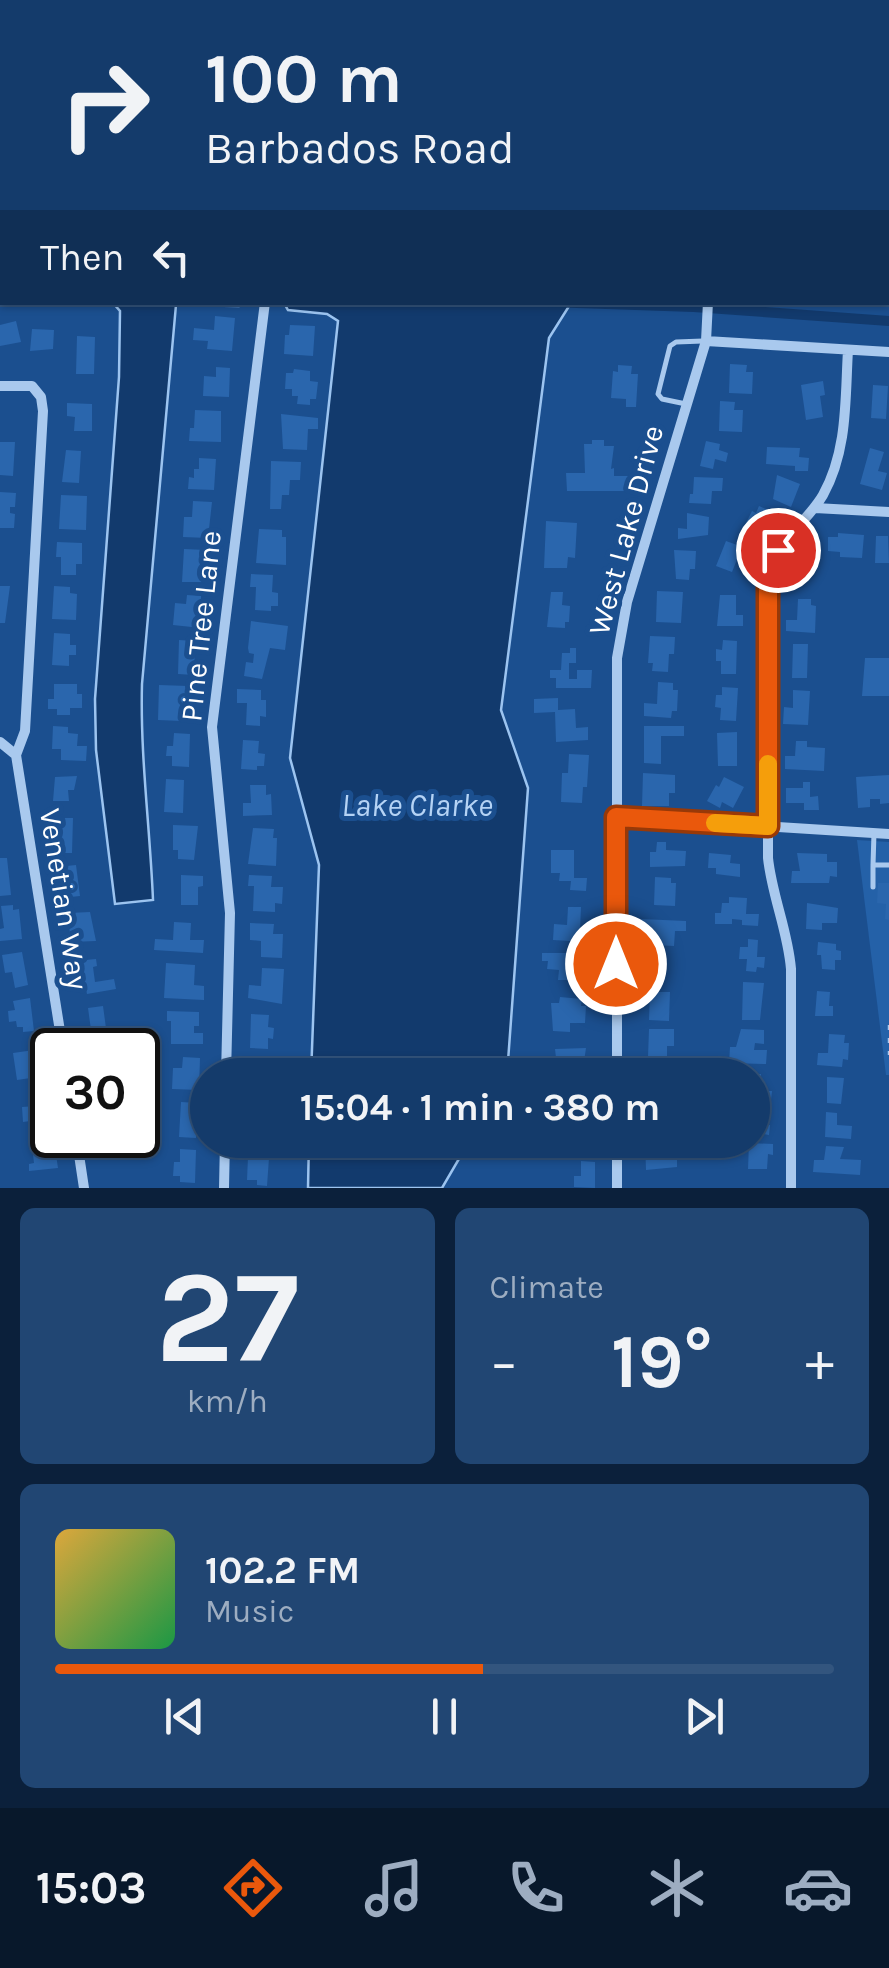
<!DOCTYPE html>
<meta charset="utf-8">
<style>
:root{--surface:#143b6b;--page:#214673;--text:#f1f3f6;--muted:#9dadc1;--line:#33557e;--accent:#ea580c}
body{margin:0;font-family:Karla,sans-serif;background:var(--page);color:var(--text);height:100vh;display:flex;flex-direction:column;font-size:38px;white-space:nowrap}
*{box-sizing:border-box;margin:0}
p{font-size:32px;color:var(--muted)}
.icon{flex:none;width:55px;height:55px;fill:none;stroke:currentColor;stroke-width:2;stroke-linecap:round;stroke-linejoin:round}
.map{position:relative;height:1188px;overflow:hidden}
.drawer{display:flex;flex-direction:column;gap:20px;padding:20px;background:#0b203b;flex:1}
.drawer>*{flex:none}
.hud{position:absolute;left:0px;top:0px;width:890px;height:305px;box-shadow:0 2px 8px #0004,0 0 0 2px var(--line);background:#143b6b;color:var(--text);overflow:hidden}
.speed{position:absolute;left:30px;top:1028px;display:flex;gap:20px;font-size:50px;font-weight:700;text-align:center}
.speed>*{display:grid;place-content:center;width:130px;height:130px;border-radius:50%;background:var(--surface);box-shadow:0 2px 8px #0004,0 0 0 2px var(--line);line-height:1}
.speed .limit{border:5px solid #111;border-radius:15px;background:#fff;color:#111}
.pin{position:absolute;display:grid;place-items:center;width:85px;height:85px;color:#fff;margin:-42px;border:5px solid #fff;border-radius:50%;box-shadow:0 2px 10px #0007}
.me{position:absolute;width:110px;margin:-55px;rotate:0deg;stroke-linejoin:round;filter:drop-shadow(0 0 8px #0008)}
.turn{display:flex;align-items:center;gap:35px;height:210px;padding:0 40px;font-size:45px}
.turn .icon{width:130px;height:130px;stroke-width:2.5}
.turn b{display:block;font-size:70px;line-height:85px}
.then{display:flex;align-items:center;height:95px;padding:0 40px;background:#0003;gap:20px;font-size:38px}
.big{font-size:75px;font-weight:700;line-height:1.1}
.drawer .card{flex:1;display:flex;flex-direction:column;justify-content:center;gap:15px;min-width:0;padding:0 35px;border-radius:15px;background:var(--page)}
.drawer .dial{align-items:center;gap:0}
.dial b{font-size:130px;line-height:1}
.song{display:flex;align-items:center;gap:30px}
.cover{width:120px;height:120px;border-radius:15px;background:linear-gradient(135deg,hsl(40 70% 55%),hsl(140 70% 35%))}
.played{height:10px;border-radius:5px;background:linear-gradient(90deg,var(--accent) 55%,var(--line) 55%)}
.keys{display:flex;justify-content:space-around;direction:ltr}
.heat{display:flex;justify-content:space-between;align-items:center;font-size:55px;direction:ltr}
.drawer .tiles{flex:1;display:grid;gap:20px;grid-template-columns:1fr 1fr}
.card:last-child{grid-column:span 2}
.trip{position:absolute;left:190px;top:1058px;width:580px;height:100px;border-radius:50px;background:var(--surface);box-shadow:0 2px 8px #0004,0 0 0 2px var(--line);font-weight:700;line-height:100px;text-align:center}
.tabs{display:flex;height:160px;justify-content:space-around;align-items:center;background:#08182b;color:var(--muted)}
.tabs .icon{width:70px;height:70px}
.tabs .selected{color:var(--accent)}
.tabs b{font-size:45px;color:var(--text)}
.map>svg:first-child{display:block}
.green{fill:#2461a8}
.water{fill:#123a6d;stroke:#9cc4f0;stroke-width:2.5}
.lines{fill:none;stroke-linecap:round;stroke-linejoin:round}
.canal{stroke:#123a6d;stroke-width:10}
.building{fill:#2a66ad}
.path{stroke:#a9c9ee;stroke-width:2.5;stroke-dasharray:5 8;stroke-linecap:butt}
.service{stroke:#a9c9ee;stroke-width:5}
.minor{stroke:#a9c9ee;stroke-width:10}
.route-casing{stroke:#983908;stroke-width:25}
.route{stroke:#ea580c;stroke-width:18}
.slow{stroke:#f59e0b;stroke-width:18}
.labels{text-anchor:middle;stroke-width:10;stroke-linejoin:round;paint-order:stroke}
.street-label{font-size:30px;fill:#fff;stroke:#1b4f8f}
.water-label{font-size:32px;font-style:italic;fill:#b5d3f5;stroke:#1b4f8f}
</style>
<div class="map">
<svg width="889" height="1188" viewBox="0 0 889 1188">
<rect width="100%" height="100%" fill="#1b4f8f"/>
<path class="green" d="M857,840L889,842V1075H886Z"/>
<path class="water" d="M113,303H246L239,306L176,305L142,684C140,756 150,827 153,900L115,904L96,750L95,699L119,377L120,311Z
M284,303H571L549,338L501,710L528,788L507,1075H311L319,865L290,758L338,321L327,314L288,310Z
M309,1140H470L442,1188H308Z"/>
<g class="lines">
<path class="canal" d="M823,0V2
M548,302L694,307L889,321"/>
</g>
<path class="building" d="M215,316L235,318L232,351L207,349L208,341L193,340L194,328L214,330Z
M16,321L21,342L0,346V325Z
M290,325L315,326L313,356L284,354L285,335H289Z
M32,329L54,330L53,349L30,351Z
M77,336L95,337L94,374H76Z
M730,364L747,365L746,372H753L752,394L729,393Z
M618,365L632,366L631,374H638L636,407H626V399L611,398L613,371L618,372Z
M216,367L230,368L229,397L203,396L204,376L216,377Z
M294,369L310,371V381L318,382L316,399H310V405L297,404L298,396H292V389H285L286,373H293Z
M823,381L825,395L820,396L823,417L806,420L801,385Z
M873,385L888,386L886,419L871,418Z
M720,401L735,402L734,410H743L742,432L719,431Z
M67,403L92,404V431H74L75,417L67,416Z
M195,410L221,411V442L189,441L190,428H194Z
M281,414L318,418V429H308L307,450L283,449Z
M592,440H604V446H614L611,469L614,468V476H630V491H567L566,473H585L584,444H592Z
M706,441L720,444L719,450L728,453L726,462L715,459L713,469L700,466Z
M0,442H15L13,476L0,475Z
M767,447L800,448L799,457L809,458L808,471H795V466L766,464Z
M870,448L884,452L878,471L887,473L882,490L860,484Z
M66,450L81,451L79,483L62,482Z
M199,458L216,459L214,490L188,489L189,477L194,478V469H199Z
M271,461L301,462L300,480H290L289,495H282L281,509H270Z
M777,475L800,484L791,507L773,499Z
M694,477L723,478L722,491H712L711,504L689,503L690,494H693Z
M0,492L16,493L15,507H10V513L15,514L14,528H0Z
M61,495L87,496L86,530L59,529Z
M193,501L212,502L208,538L183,537L184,517H192Z
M759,506L773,512L762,539L747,533L751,525L746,523L752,511L756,513Z
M687,513L709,517L708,535L678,539V528L687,529Z
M546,521L577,523L575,558L568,557L567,568H544Z
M259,529L282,530V537H286V565L256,563Z
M838,533L864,535L862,558L840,557V552L828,551V537H838Z
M876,536H888L889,563H875Z
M726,541L751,550L747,560L738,557L732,572L716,566Z
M57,542L82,543V564H76V575H61V557H56Z
M184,549L206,550L205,582H182Z
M674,550L696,551L695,569H690L689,580L676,579Z
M251,574L273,575L272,592L278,593V606H271V611L255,610L256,587H250Z
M0,586H10L5,623H0Z
M54,586L70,587V593L77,594L76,620L52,619Z
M657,591L683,592L681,623L656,622Z
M551,592H563L562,605L570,606L569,622H565V628L547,627Z
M187,595L201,596V628L173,625L175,603L186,604Z
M720,595H736V615H743V626H717Z
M798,599H811V605L816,606L815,633L786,631V620H797Z
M251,621L288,626L285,650L270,648L262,679L244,676L246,662L253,663L254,654L249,653L248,648Z
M54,633L70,634V645H76V655H69V666L52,665Z
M650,636L675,637L674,654H669L668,672L652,671L653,663H648Z
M179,640L195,641L194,675L178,674Z
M723,640L737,641L736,674H721V661H716V649L722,650Z
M793,644H808L807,678H792Z
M570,648H576V663H569V679H577V670H592L591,688H556V678H550V670H561L562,653H570Z
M865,658H889V696H862Z
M658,682L673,683V690H678L677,711H672L671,718L644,716V703L657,704Z
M54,684H77V694H82V708H70V715H57V709H48V699H54Z
M159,685L188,686V699H183L182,721L158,720Z
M722,687L738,688L736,721L720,720L721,708L715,707L716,695H722Z
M237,689L261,690V700H266V717L260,716V726L246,725L247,703H237Z
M793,690L810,691L808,725L783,724L784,707L793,708Z
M558,698V710L575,709L576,728L588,727V740L556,742L555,712L534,713V699Z
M53,726L68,727V733L78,734L77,746H87L86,761L61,760V749H52Z
M644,726H684V736H661V764L644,763Z
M737,732V766H718L717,733Z
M174,733L190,734L189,767L172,766V756H166L167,746H173Z
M243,740L259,741L258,753L265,754L264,766H257V770L241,769Z
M796,741H807V747L825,748L824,771L785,769V756H795Z
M569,754L589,755L587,787H583L582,803L561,802L562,773H568Z
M643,773L675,775V793H669V806H642Z
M889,775V803L880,804V799H870V807L858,808L856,777Z
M77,776L74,790H68L69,801H53L55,777Z
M724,777L744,787L733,808L722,802L720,808L707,801L716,785L719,787Z
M166,779L184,780L183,813L164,812Z
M803,782H810V797L818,796L819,810H804V803H786V788H803Z
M250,785H266V795L271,794L272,815L243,816V803H251Z
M57,818H73L72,853H56Z
M173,825L198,826L194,860L178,859V850H173Z
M253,828L274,829L273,838H277L276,866L248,864Z
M657,842H666V850L686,851L685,866L650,867V852H656Z
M551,850H574V878H587L586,891L570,890L571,881H559L560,873H551Z
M709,853L731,855L730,863L740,864V877L716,874V868H708Z
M797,853L827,854V862H837V877L830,876L829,883H791L792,871H800Z
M0,858H7L11,895L0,896Z
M76,865L80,896L61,898L57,867Z
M181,875L203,876V886L198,887V905H181Z
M249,875L272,876L271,887H283L282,904L275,903V912L253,911L254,886H248Z
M655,877L671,878V883H676L675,906L654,905Z
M878,883H889V920L885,919L886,904L877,903Z
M729,897L747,898L746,914H759L758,926L742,925V920L732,919V924H715V913H721L722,903H729Z
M807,903L838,908L837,923H822V930L806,929Z
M13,905V910L19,909L22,939L0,941V929L4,928L1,906Z
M568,907H581L580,930H587L586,942L553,940L554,924L567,925Z
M90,912L96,941L70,942L69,913Z
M641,919L686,921V931H675L674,946L654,945V935L641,934Z
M174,922L191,923L190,940H204L203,953L154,950L155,939L173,940Z
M250,923L274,924L273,934H283L282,958L261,957V941L250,940Z
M748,939L758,940L757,957H765L764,968L757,967L756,972L746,971L747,959H739L740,947H748Z
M818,942L836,944V950L841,951V960H835V970L822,969L821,955H817Z
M22,952L28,985L15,988L12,972L5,973L2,955Z
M542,953H578V971H572V980H558L559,970L547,969L548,961H542Z
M96,959L97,966L93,967L95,982L114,979L116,989L87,994L86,989L79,990L75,961Z
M166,963L195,965L194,985L204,986V1000L164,998Z
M262,968L284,969L282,1004L248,998L249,985L261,986Z
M743,982L764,983L760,1020H742Z
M817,991L830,992L829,1006H833V1016H815Z
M650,992H670L669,1021L649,1020Z
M560,997L582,999L581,1006H586L585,1023H570V1032L553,1031L551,1003H559Z
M30,998L34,1031L23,1032V1027H17L16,1021L9,1022L8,1011L15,1010L13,1001Z
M103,1006L106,1028L91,1030L88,1008Z
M167,1011L199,1012V1026H194V1033H203V1044H171V1021H167Z
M251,1014L269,1015L268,1027L274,1028L273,1039L268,1038V1049L250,1048Z
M649,1029H674V1046H667V1058L648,1057Z
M741,1029L764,1030V1044L755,1043L754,1050H767L766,1064L729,1063L730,1047H736Z
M829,1034L845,1035L844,1043H849L848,1060L843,1059L842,1067L817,1065L818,1053H828Z
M586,1048L582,1075H558L555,1049Z
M34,1050L36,1068L43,1067L44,1076L17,1080L13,1053Z
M183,1057L200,1058L199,1090L172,1089L173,1068H182Z
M264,1063L284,1064L283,1075H254L255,1068L263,1069Z
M752,1074H761V1091H772L771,1100L752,1099Z
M827,1077L844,1078L841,1104L827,1103Z
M48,1096L51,1124L30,1126V1121L23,1122L22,1107L36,1106L35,1097Z
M181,1102L198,1103L196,1138L179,1137Z
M752,1109H762V1125H770L769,1135L752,1132Z
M826,1112L837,1113V1125L852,1126L851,1139L825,1137Z
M53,1135L58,1168L29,1171V1164L34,1163L32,1146H37L36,1137Z
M645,1141H663V1156H677V1167L646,1170Z
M749,1143L773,1144V1155L768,1154L767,1169H748Z
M826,1146L844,1147L840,1159L861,1160L860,1175L813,1172L814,1160H824Z
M180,1149L196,1150L195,1183L180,1182V1176H173L174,1162H180Z
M248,1157L269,1158L267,1186L257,1185V1180H247Z
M581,1161L595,1162V1188L574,1187V1176H581Z"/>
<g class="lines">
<path class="path" d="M889,1025V1055"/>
<path class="service" d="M686,404L662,399L658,394L670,346L676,342L703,341
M873,865L874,833
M873,887V865H889"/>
<path class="minor" d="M61,0L111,2
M749,0V2
M292,2V0
M888,242H889
M706,341L889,352
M0,386H32L41,397L43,411L25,731L16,755L0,742
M815,508L889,512
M16,755L63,1050
M616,817L889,834
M226,1075L230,913L212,727L265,302
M617,1075V658L627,602L706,341L708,302
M76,1135L84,1188
M617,1140V1188
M224,1188L225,1140
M791,1188V969C788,931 772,896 768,858V578C772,544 807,523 823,495C848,450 845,399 848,350"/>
</g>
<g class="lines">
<defs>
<path id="route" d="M616,964V817L768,826V578L778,550"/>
</defs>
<use href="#route" class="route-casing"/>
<use href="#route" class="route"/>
<path class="slow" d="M715,823L768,826V764"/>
</g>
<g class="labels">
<g class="street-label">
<text transform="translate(626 530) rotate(-75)" y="10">West Lake Drive</text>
<text transform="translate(201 626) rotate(-84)" y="10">Pine Tree Lane</text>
<text transform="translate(64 899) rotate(81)" y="10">Venetian Way</text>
</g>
<g class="water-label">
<text x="417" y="816">Lake Clarke</text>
</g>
</g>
</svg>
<div class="speed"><div class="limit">30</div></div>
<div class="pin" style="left:778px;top:550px;background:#d93025"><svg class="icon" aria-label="arrive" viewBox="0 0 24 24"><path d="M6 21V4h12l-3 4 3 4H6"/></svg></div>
<svg class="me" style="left:616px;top:964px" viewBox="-20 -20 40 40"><circle r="17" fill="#ea580c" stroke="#fff" stroke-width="3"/><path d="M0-11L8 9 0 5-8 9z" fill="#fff"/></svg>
<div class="trip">15:04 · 1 min · 380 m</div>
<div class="hud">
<div class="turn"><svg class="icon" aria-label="right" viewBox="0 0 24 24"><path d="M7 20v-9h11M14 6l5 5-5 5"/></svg><div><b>100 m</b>Barbados Road</div></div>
<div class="then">Then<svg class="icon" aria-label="left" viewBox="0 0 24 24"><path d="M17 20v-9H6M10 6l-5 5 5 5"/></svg></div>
</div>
</div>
<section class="drawer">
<div class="tiles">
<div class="card dial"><b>27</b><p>km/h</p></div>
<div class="card"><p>Climate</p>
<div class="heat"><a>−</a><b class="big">19°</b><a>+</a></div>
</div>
<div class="card">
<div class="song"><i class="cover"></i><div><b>102.2 FM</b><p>Music</p></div></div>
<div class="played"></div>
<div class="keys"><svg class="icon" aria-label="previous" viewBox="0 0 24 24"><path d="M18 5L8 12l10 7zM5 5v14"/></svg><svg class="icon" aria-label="pause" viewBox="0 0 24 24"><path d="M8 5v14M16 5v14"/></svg><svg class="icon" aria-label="next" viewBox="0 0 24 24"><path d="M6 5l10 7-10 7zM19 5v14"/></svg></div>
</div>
</div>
</section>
<nav class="tabs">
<b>15:03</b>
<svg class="icon selected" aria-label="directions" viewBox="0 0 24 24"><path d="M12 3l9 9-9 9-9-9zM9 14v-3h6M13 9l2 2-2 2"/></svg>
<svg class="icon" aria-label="music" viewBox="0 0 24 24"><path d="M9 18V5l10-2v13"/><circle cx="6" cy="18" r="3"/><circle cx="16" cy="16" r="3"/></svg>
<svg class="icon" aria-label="phone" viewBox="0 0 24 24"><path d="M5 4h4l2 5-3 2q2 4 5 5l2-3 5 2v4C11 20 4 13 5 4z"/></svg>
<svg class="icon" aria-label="climate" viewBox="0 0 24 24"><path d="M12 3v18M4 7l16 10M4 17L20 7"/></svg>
<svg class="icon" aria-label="car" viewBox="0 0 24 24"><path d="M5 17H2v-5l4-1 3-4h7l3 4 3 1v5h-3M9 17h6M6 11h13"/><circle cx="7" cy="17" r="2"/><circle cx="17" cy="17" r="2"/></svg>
</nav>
